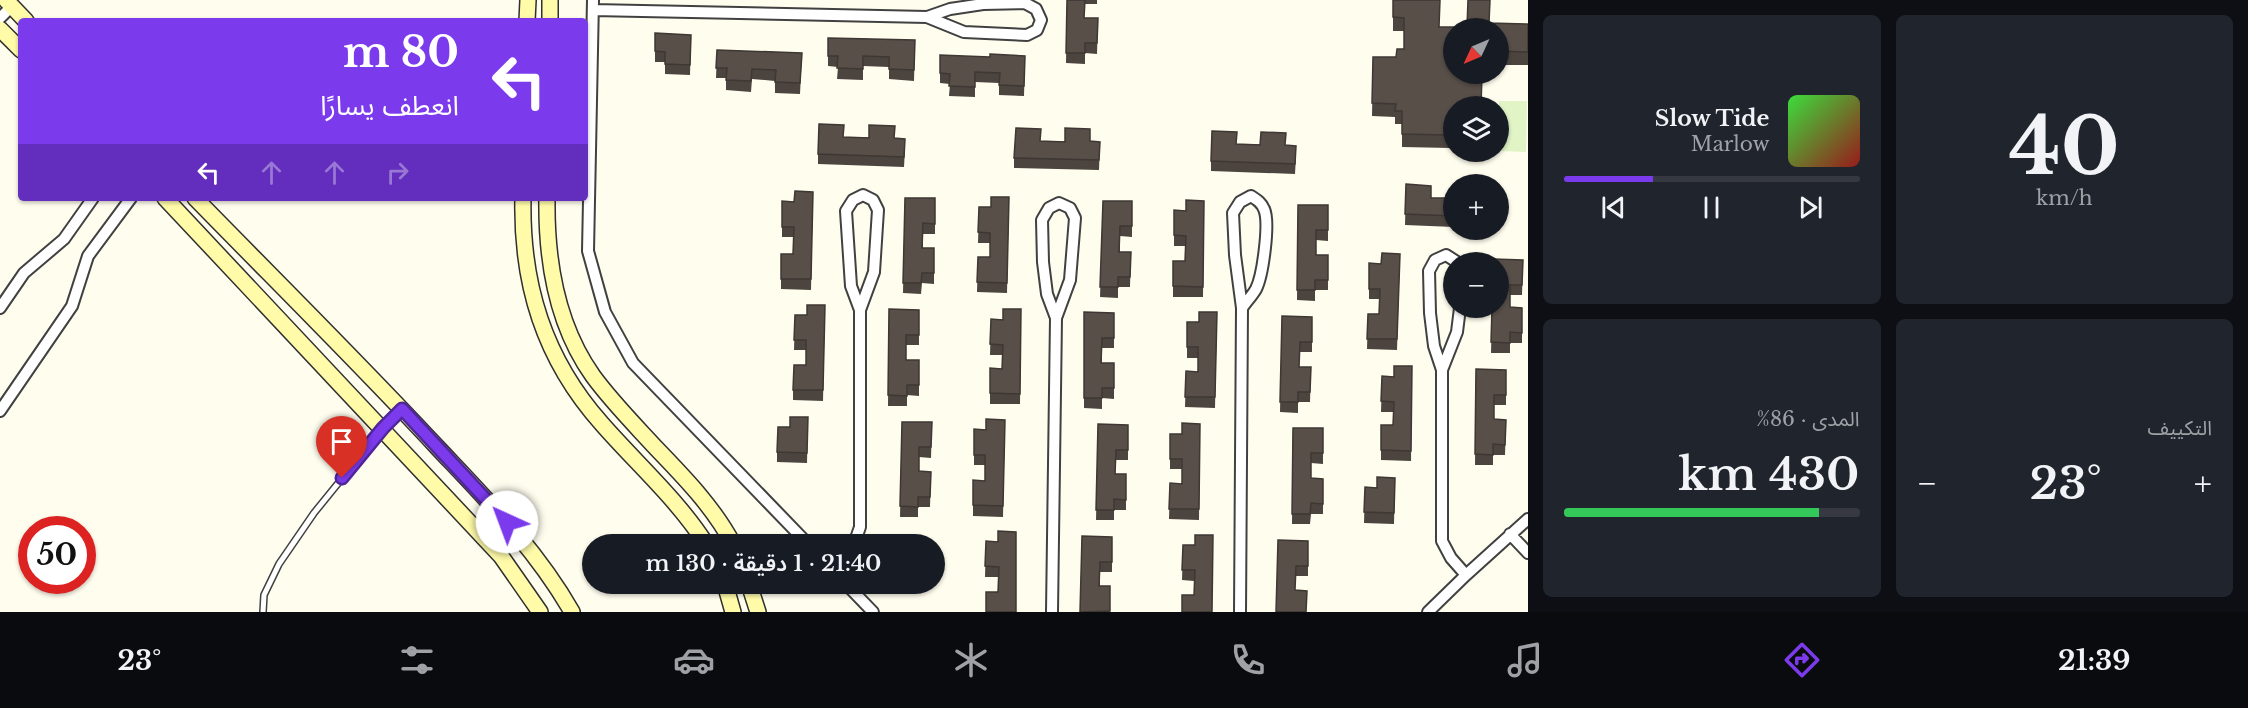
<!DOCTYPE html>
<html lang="ar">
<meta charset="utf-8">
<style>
:root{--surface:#171b24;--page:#20242c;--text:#f1f3f6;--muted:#9ea1a6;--line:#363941;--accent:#7c3aed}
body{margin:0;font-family:"Libre Baskerville","Noto Sans Arabic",serif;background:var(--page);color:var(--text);direction:rtl;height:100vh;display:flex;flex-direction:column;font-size:22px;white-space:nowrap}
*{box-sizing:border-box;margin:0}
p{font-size:20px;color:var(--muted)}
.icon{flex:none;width:33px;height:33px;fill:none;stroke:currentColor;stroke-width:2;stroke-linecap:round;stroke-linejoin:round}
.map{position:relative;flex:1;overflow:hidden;direction:ltr}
.details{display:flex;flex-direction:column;gap:15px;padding:15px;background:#0d0f14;width:720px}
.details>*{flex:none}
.hud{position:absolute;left:18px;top:18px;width:570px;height:183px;border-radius:6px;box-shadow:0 2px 4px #0004;direction:rtl;background:#7c3aed;color:#fff;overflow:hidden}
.needle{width:39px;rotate:226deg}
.tools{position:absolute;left:1443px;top:18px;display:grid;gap:12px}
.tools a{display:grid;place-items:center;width:66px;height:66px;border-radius:50%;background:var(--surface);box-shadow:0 2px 4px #0004;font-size:30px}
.speed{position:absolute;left:18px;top:516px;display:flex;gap:12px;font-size:30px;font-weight:700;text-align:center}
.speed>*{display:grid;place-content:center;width:78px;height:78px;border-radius:50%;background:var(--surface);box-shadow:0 2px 4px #0004;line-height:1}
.speed .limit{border:9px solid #d22;background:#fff;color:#111}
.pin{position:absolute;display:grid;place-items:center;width:51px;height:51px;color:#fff;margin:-62px -26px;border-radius:50% 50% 50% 0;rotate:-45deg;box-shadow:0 0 6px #0007}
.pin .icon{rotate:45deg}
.me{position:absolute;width:66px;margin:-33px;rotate:317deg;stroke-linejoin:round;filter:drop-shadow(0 0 4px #0008)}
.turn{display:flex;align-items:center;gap:21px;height:126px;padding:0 30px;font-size:27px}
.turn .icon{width:78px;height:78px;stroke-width:2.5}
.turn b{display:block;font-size:42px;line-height:51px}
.lanes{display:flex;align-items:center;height:57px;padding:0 30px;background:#0003;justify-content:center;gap:30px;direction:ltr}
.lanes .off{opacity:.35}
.big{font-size:45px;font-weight:600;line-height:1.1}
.details .card{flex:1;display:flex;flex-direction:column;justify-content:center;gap:9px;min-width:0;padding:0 21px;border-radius:9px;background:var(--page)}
.details .dial{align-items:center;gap:0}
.dial b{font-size:78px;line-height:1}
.song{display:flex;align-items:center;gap:18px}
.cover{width:72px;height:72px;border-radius:9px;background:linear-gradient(135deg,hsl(120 70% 55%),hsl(0 70% 35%))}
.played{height:6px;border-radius:3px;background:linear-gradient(90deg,var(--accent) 30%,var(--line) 30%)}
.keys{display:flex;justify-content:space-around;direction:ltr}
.heat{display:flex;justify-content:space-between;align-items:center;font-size:33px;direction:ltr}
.charge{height:9px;border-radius:4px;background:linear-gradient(90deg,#34c759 86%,var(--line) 0)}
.details .tiles{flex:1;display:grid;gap:15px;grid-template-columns:repeat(2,1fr)}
.trip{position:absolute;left:582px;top:534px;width:363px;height:60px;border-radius:30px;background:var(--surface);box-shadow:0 2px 4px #0004;font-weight:600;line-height:60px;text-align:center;direction:rtl}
.tabs{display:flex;height:96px;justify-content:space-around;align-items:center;background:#090b0e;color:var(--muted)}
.tabs .icon{width:42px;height:42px}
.tabs .current{color:var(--accent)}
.tabs b{font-size:27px;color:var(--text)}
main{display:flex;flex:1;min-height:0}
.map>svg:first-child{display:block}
.pitch{fill:#e1f4c6}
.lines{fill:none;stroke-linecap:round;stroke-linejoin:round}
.service-casing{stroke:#414141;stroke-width:8}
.minor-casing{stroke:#414141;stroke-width:14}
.secondary-casing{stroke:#303030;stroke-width:18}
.service{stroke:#fff;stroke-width:5}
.minor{stroke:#fff;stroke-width:10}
.secondary{stroke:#fffba9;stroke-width:15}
.wall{fill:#4c443f}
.building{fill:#584f49;stroke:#3e3733;stroke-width:1.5}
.route-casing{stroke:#51269a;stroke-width:15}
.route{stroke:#7c3aed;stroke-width:10}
</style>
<main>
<section class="details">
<div class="tiles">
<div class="card dial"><b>40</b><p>km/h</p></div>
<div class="card">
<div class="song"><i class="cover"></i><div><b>Slow Tide</b><p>Marlow</p></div></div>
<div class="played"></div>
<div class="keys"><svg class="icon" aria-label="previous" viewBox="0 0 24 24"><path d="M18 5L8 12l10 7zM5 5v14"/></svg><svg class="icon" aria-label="pause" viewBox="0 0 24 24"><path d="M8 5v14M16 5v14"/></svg><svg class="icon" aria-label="next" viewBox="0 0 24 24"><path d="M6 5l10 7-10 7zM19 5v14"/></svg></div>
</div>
<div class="card"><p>التكييف</p>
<div class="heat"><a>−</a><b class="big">23°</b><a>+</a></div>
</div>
<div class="card"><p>المدى · 86%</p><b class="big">430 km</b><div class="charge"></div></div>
</div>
</section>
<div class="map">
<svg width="1528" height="612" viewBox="0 0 1528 612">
<rect width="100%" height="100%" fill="#fffdee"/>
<path class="pitch" d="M1499,101H1527L1526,152L1499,151Z"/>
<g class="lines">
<defs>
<path id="service" d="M263,612L264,595L279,564L314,513L383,428L401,410"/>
<path id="minor" d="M593,0L588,251L605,312L633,363L808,544
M593,10L927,17L964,32L1027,35L1037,30L1041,20L1036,9L1025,3L983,4L950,9L927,17
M0,18L12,6
M0,308L24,273L64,239L93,198
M1460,308L1457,332L1442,370V541L1451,558L1466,575
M1442,370L1434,346L1430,313L1429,271L1435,260L1446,255L1457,262
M0,411L72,306L88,256L131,198
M1510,534L1528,553
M854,544L860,527V310L851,286L846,211L853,200L863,195L873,200L878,210L874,272L860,310
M846,584L873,612
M1052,612L1056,318L1070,280L1075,218L1070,208L1059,203L1049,208L1042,220L1043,262L1047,294L1056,318
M1240,612L1242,308L1235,255L1233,213L1240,202L1251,196C1257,200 1261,202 1264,209C1270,222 1263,275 1256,289C1252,296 1246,302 1242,308
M1428,612L1466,575L1528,519"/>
<path id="secondary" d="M6,0L26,21
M527,21L528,0
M550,21V0
M0,29L21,50
M165,198L501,556L540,612
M195,198C276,281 358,362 437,447C486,499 536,549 572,612
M523,198C521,284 544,359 602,424C637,464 677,499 706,544
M547,198C546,261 556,324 593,376C612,402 635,425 656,448C685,478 714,508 733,544
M725,584L733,612
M749,584L758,612"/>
</defs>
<use href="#service" class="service-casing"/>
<use href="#minor" class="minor-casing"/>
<use href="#secondary" class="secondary-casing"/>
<use href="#service" class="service"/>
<use href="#minor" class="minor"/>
<use href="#secondary" class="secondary"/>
</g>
<path class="wall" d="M1067,0H1097V4H1085L1084,18H1098L1097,54L1085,53V64L1066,63Z
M1393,0L1439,27H1467L1489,23L1528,24V65H1498V28H1454V125H1450V148L1402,147V124H1395V117L1372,116L1373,57H1396L1404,49V31H1393Z
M655,33L691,35L690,75L665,74V62H655Z
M828,38L915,40L914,81L889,79V67L863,66V80L837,79L838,67L828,66Z
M717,50L802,53L800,94L775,93V81L752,79L751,92L726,90V78H716Z
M1025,56L1024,96L999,95V83L975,82V97L949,96L950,84L940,83V73L990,57Z
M844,137L895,138L905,149L904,167L818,164V154Z
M1041,141L1100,142L1099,170L1014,168V158Z
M1237,144L1286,145L1296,156L1295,174L1211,171V161Z
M1406,184L1431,198H1454V227L1405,225Z
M813,192L811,290L781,289V279L793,254V237H782V201L794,202Z
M1009,197L1007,293L977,292L978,257H990V243H978L979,207H991Z
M905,198H935V234H923V248H934V284L922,283L921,294L903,293Z
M1103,201H1132V237L1120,236V252H1131L1130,287H1118V298L1100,297Z
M1204,201L1203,297H1173V261H1185L1186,246H1174V210L1186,211Z
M1298,205H1328V241L1316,240V255H1328V290H1315V301L1297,300Z
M1400,254L1397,350L1367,349L1368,314H1379L1380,299H1369V263L1381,264Z
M1523,260L1522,295H1510V307L1522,308V343H1510V353H1491L1492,308Z
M825,305L823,401L793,400V390L806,365V350H794L795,315H807Z
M889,309L919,310V345H906V360H919V396L907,395V406H888Z
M1021,309L1020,404H990V368L1002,369V355H990L991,319L1003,320Z
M1084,312L1114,313V348H1102V363H1114V399L1102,398V409L1084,408Z
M1217,312L1215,408L1185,407L1186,371L1198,372V358H1187V322H1199Z
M1282,316L1312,317V352H1300L1299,367H1311L1310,402H1298V413L1280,412Z
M1412,366L1411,461L1381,460V425H1393V412H1381L1382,376L1394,377Z
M1476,369L1506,370V405H1494V419L1506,420L1505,455H1493V465H1475Z
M808,417L807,463L777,462V452L790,427Z
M1005,420L1003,517L973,516V480L985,481V465H974V429L986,430Z
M902,422H932L931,458L919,457V471L931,472L930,507H918V517H900Z
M1098,424L1128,425V460H1116L1115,474H1126V510H1114V520H1096Z
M1200,424L1199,520L1169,519L1170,483L1182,484V469H1170V434H1182Z
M1293,428H1323V464L1311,463V478L1323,479V514H1311L1310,524H1292Z
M1395,478L1394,524L1364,523L1365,487L1377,488Z
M1016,532L998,592V577H985L986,541L998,542Z
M1082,536L1112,537V572H1100V586L1110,612H1080Z
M1278,540L1308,541V576H1296Z
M1183,545H1195L1212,612L1194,595V581L1182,580Z"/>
<path class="building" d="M1067,0H1085L1084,18H1098L1097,43H1085V53H1066Z
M1393,0H1440L1439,27H1467L1468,0H1490L1489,23L1528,24V52L1498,51V28H1454V74H1482L1481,106H1454V112H1450V135L1402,134V111H1395L1396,104L1372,103L1373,57H1396L1397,49H1404V18L1393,17Z
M655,33L691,35L690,65L665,64V52L655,51Z
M828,38L915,40L914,70L889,69V57L863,56V69L837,68L838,56H828Z
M717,50L802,53L800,83L775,82L776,70L752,69L751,81L726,80L727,68H716Z
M990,54L1025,56L1024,86L999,85L1000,73L975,72V87L949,86L950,74L940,73V55L990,57Z
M819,124L844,125L843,137L869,138V125L895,126L894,138L905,139L904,157L818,154Z
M1016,128L1041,129L1040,141L1065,142V128L1090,129V141L1100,142L1099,160L1014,158Z
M1212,131L1237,132L1236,144L1260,145L1261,132L1286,133L1285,145L1296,146L1295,164L1211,161Z
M1406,184L1431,186V198H1454V216L1405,214Z
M795,191L813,192L811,279H781V254H793L794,227H782V201L794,202Z
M991,197H1009L1007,283L977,282L978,257H990V233L978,232L979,207H991Z
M905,198H935V224L923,223L922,248H934V273H922L921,283H903Z
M1186,200L1204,201L1203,287L1173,286V261H1185L1186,236L1174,235V210L1186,211Z
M1103,201H1132V226H1120L1119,252H1131L1130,277H1118V287H1100Z
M1298,205H1328V230H1316V255H1328V280H1315V290H1297Z
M1382,253L1400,254L1397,339H1367L1368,314H1379L1380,289H1369V263L1381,264Z
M1493,259L1523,260L1522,285H1510V307L1522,308V333L1510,332V343L1491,342L1492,308H1498V262H1493Z
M807,305H825L823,390H793L794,365H806V340H794L795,315H807Z
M889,309L919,310V335H906V360H919V385H907V396L888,395Z
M1003,309H1021L1020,394L990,393V368L1002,369L1003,345L990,344L991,319L1003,320Z
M1084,312L1114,313V338H1102L1101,363H1114V388H1102V398H1084Z
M1199,312H1217L1215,397H1185L1186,371L1198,372V347H1187V322H1199Z
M1282,316L1312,317V342H1300L1299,367H1311L1310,392H1298V402H1280Z
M1394,366H1412L1411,451L1381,450V425H1393L1394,402L1381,401L1382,376L1394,377Z
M1476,369L1506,370V395H1494V419L1506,420L1505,445L1493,444V455L1475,454Z
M790,417H808L807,453L777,452L778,427H790Z
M986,419L1005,420L1003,506L973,505V480L985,481V455H974V429L986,430Z
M902,422H932L931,447H919V471L931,472L930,497H918V507L900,506Z
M1182,423L1200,424L1199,509H1169L1170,483L1182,484V459H1170V434H1182Z
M1098,424L1128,425V450H1116L1115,474H1126V500L1114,499V510H1096Z
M1293,428H1323V453H1311V478L1323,479V504L1311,503L1310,514H1292Z
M1377,477L1395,478L1394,513L1364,512L1365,487L1377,488Z
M998,531L1016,532V612H986V592H998L999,567L985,566L986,541L998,542Z
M1195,535H1213L1212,612H1182V595H1194L1195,570H1182L1183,545H1195Z
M1082,536L1112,537V562H1100L1099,586H1110V611L1080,612Z
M1278,540L1308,541V566H1296L1295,590L1307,591L1306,612H1276Z"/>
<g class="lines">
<defs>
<path id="route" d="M342,478L383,428L402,409L507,522"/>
</defs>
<use href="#route" class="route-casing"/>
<use href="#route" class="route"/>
</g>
</svg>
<div class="tools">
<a><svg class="needle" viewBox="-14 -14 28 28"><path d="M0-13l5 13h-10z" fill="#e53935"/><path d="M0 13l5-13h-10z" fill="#9ea1a6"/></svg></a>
<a><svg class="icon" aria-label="layers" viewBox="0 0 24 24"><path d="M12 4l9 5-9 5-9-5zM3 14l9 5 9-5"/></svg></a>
<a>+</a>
<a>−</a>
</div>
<div class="speed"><div class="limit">50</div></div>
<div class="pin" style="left:342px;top:478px;background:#d93025"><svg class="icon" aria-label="arrive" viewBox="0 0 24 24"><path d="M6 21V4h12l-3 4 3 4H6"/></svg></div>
<svg class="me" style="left:507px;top:522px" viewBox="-20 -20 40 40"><circle r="19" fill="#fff"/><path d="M0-13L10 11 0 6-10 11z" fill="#7c3aed"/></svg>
<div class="trip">21:40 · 1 دقيقة · 130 m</div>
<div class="hud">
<div class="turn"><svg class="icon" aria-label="left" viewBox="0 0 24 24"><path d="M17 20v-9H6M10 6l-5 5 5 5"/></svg><div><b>80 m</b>انعطف يسارًا</div></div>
<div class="lanes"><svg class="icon" aria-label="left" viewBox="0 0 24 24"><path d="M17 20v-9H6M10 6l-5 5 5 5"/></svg><svg class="icon off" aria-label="ahead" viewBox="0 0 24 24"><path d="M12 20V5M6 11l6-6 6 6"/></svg><svg class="icon off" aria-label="ahead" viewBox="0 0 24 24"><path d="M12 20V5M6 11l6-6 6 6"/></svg><svg class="icon off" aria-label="right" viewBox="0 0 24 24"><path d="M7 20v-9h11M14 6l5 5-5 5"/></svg></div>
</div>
</div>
</main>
<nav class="tabs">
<b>21:39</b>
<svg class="icon current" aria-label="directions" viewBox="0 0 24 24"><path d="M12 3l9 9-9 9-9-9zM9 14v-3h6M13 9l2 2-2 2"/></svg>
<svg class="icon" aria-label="music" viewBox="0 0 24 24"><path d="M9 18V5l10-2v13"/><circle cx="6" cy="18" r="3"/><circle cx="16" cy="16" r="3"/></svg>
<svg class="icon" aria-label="phone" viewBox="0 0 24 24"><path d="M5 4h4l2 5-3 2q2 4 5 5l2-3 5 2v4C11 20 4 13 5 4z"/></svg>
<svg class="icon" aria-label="climate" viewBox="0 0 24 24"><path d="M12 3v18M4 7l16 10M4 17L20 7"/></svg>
<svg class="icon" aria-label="car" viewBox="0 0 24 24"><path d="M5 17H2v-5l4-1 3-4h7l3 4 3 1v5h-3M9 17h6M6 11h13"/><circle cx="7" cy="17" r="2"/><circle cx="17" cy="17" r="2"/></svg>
<svg class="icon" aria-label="filters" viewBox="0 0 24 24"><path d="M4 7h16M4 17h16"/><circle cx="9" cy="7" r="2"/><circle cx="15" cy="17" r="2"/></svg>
<b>23°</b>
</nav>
